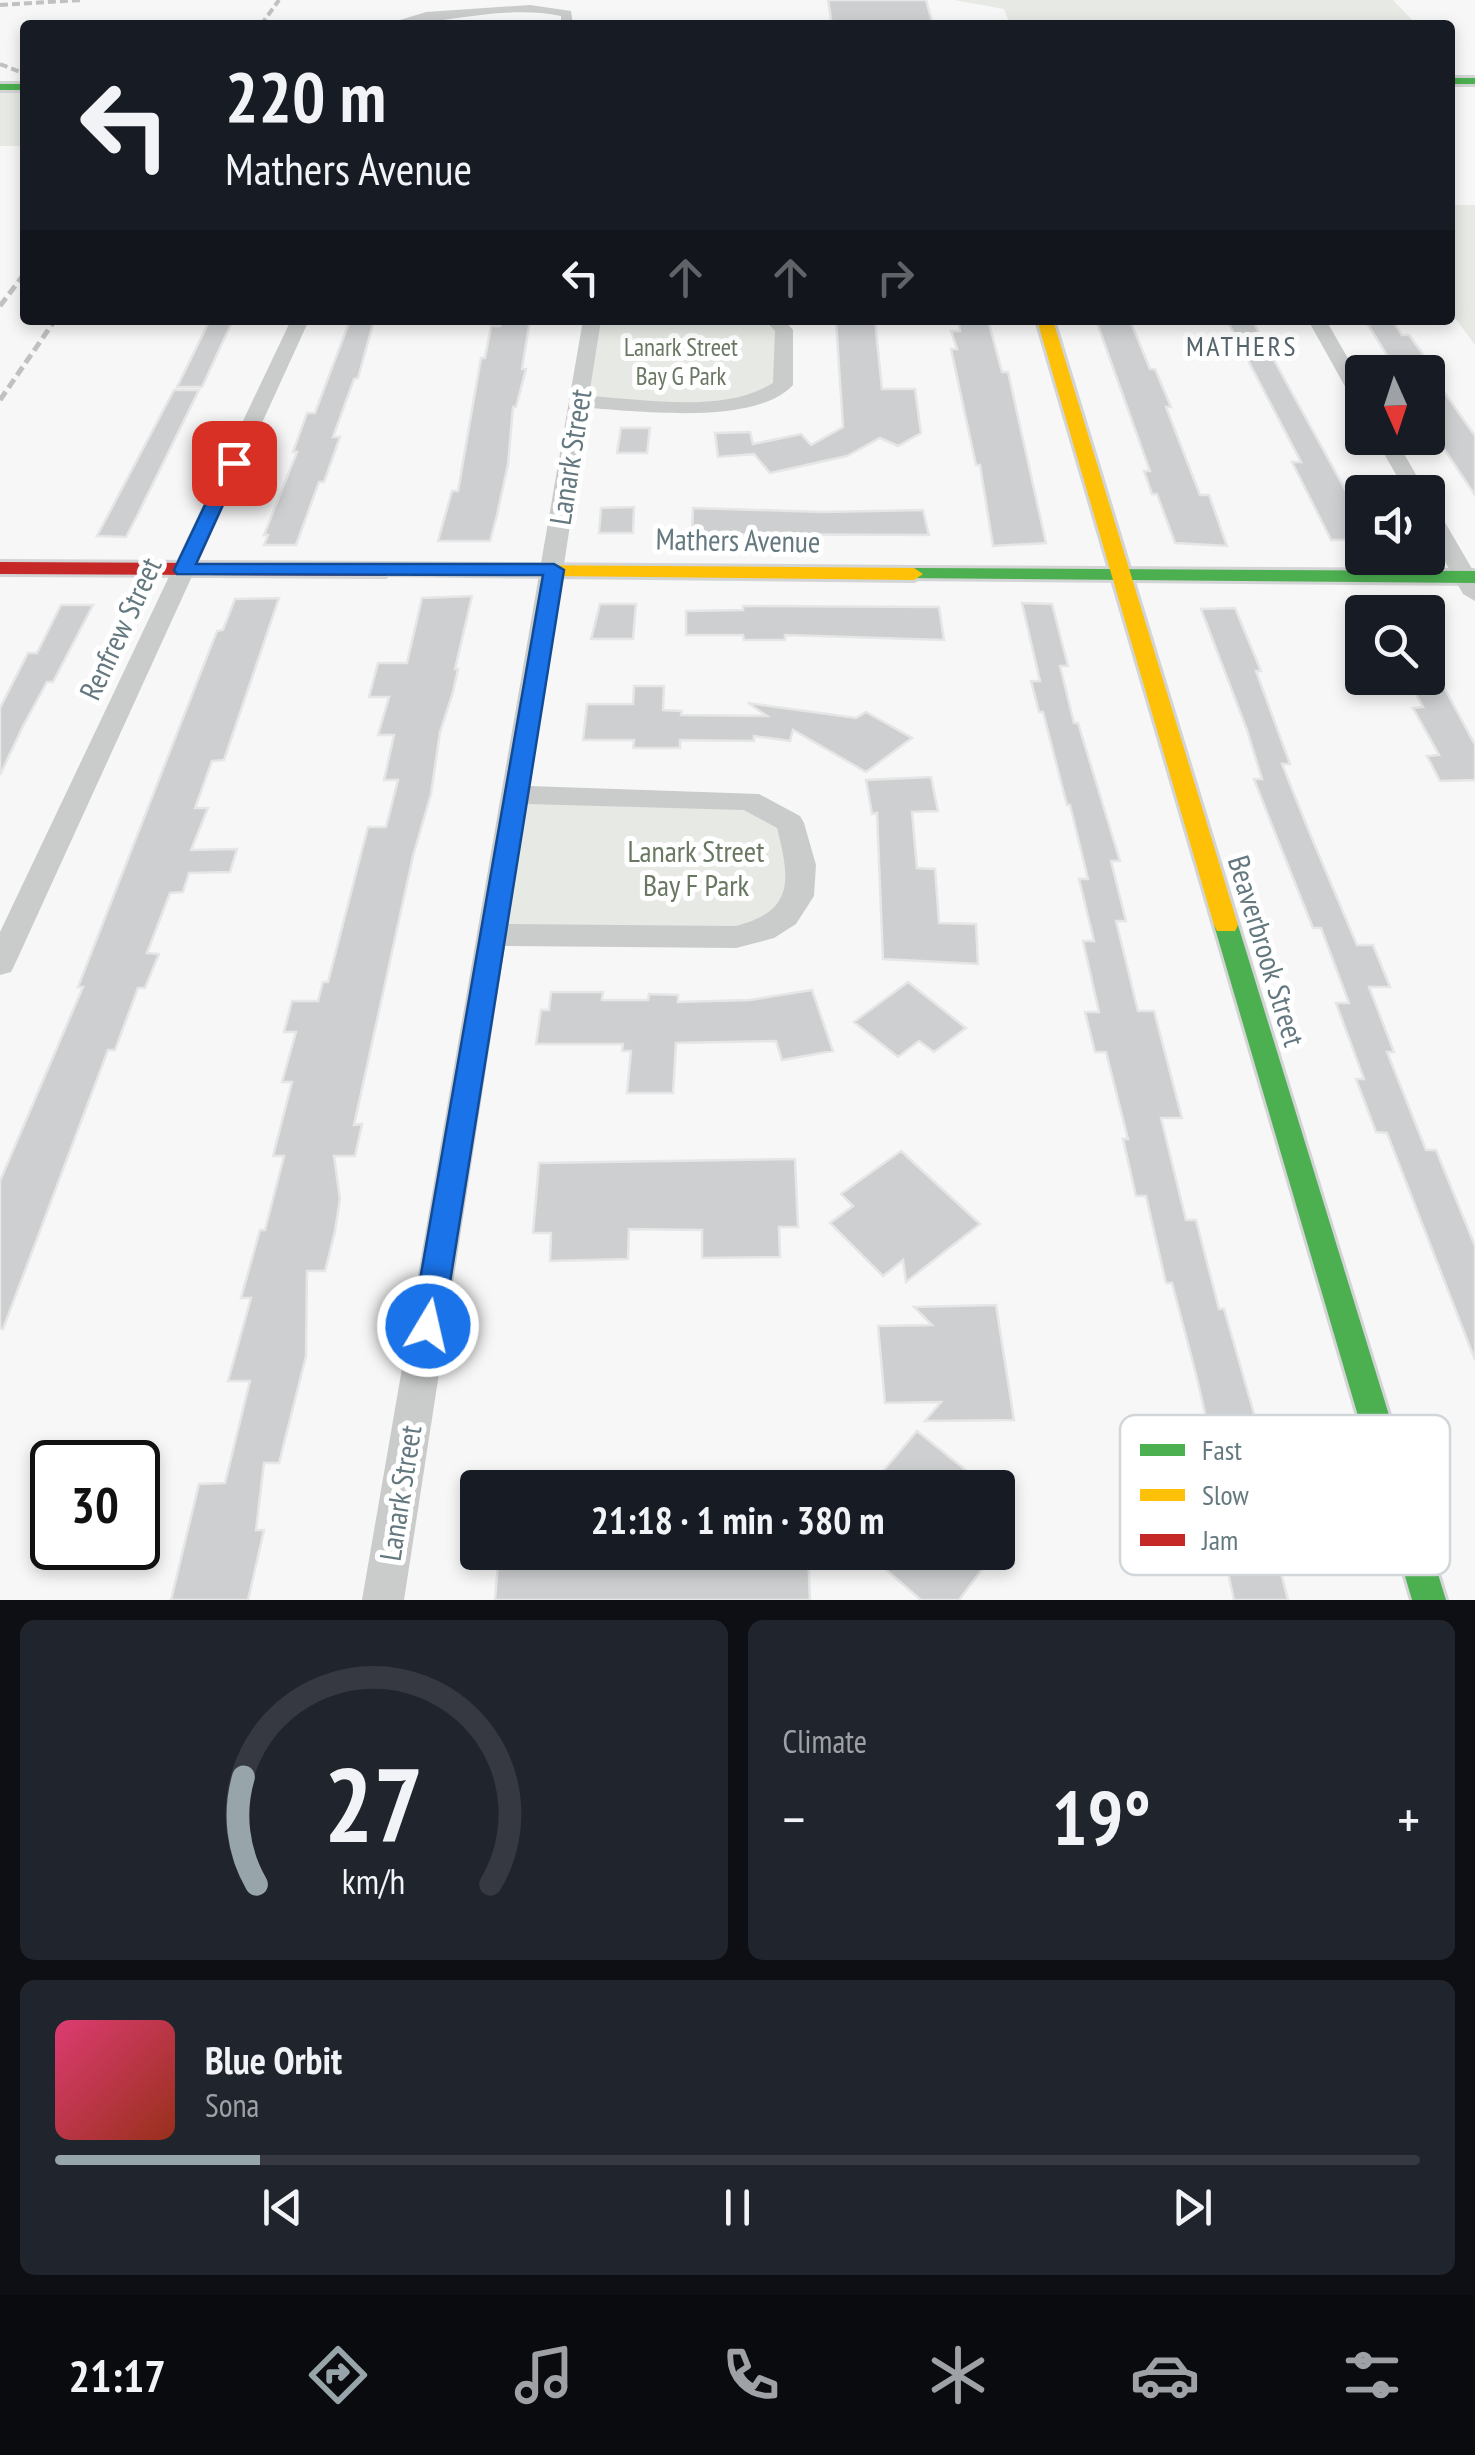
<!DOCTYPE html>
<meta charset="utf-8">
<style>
:root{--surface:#171b24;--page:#20242c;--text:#f1f3f6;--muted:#9ea1a6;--line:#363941;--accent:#97a4a9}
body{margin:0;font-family:"PT Sans Narrow",sans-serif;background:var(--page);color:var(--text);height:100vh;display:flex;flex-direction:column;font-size:38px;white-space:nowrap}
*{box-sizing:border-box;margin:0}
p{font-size:32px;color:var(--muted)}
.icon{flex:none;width:55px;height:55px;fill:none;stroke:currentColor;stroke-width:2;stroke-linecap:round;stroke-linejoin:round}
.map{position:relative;height:1600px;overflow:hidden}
.panel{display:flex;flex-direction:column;gap:20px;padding:20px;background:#0d0f14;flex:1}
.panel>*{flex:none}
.top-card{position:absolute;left:20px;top:20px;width:1435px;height:305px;border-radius:10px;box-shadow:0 5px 15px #0003;background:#171b24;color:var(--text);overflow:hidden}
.needle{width:65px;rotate:177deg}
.fabs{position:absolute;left:1345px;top:355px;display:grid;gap:20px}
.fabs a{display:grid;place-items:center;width:100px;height:100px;border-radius:10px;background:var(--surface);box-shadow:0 5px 15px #0003;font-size:50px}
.speed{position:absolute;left:30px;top:1440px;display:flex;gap:20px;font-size:50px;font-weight:700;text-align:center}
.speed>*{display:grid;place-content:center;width:130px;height:130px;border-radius:50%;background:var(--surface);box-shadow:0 5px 15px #0003;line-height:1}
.speed .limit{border:5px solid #111;border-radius:15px;background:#fff;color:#111}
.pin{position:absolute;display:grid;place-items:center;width:85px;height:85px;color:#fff;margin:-42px;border-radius:20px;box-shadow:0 5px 15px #0006}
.me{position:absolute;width:110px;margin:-55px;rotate:9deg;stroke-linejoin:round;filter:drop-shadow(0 0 8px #0008)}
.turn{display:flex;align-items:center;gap:35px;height:210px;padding:0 40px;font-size:45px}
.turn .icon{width:130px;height:130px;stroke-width:2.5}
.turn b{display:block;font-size:70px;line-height:85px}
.lanes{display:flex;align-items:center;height:95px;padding:0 40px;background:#0003;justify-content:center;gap:50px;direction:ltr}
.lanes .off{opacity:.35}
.big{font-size:75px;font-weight:700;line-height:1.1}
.panel .widget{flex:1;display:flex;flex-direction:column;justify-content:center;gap:15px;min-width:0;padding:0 35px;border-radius:15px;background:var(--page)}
.panel .dial{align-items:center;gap:0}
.dial svg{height:260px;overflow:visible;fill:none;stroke:var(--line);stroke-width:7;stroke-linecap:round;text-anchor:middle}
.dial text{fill:var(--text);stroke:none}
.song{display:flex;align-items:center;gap:30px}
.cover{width:120px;height:120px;border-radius:15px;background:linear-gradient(135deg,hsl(340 70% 55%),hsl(10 70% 35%))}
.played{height:10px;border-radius:5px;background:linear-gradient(90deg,var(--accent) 15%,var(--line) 15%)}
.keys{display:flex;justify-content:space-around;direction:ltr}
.heat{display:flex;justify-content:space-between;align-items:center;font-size:55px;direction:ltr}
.panel .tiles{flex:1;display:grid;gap:20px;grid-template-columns:1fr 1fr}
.widget:last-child{grid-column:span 2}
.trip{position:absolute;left:460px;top:1470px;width:555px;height:100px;border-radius:10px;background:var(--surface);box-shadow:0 5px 15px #0003;font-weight:700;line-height:100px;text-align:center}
.menu{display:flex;height:160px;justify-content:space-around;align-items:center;background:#090b0e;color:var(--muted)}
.menu .icon{width:70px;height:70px}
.menu .current{color:var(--accent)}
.menu b{font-size:45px;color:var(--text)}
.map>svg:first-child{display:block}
.green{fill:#e6e9e4}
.building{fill:#cdcfd0;stroke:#e6e6e6;stroke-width:2.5}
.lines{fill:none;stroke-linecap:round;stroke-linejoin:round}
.fast-casing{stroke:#d3d4d5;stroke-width:6}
.slow-casing{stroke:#d3d4d5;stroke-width:6}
.jam-casing{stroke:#d3d4d5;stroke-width:6}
.street{fill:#cacccc;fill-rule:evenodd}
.fast{fill:#4caf50;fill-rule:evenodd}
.slow{fill:#ffc107;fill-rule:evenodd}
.jam{fill:#c62828;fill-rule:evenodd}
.rail-far1{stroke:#bfc1c2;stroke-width:4;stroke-dasharray:8 4;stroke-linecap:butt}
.rail{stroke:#bfc1c2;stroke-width:5;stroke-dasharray:10 5;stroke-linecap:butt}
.route{fill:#1a73e8;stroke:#114b97;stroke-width:2.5}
.labels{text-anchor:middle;stroke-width:10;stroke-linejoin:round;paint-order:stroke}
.far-park-label{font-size:25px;fill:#6a7863;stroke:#fff}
.far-neighbourhood-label{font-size:28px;letter-spacing:2.5px;fill:#56656b;stroke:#fff}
.street-label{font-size:30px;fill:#64787f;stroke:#fff}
.park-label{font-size:30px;fill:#6a7863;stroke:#fff}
.key{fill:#fff;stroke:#d0d6d9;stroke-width:2.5}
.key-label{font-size:28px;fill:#64787f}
</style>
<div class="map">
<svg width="1475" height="1600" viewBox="0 0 1475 1600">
<rect width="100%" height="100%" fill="#f7f7f7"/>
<path class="green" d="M954,0H1393L1417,25H1010L1004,9Z
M0,93H25V146H0Z
M1450,205H1475V345L1450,311Z
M592,320H774L783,385L729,404L579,402Z
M517,795L717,799L790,823L801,889L768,930L492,935Z"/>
<path class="building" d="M828,0H926L933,25H832Z
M210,320L231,324L202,387H177Z
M350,320H374L358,378L354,379L333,437H340L324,482H319L296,545H264L268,535H264L297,452H293L307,413H315Z
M501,320H530L522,369H526L516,407H513L508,464L497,515L490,541H438L452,491H458L481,358H485L491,326H500Z
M836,320H875L882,389H915L921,433L898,446L880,438L847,456L770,473L754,454L718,457L715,433L750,432L753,444L801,434L811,445L843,427Z
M958,320H988L1002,372H1008L1046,543L993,546L980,465H976L951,349H957L951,331H960Z
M1096,320H1130L1150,369H1155L1171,407H1166L1200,495H1209L1227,546L1175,543L1157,494H1152L1144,471H1150Z
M1227,320H1252L1358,513H1347L1362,540H1331L1292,462H1301Z
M1365,320H1392L1402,335H1409L1433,368H1395Z
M1428,369L1475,436V495L1428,425Z
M174,390H199L137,516L126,537L97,536Z
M621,428H650L647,453H617Z
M634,507L633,533H599L601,508Z
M693,508L823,512L923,510L929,535L692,534Z
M472,596L455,669H458L453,692L440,732L431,794L413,856L354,1125L362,1124L355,1156H334L340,1199L335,1231L325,1271H307L306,1356L279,1463H264L256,1530H264L248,1600H171L199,1484L225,1483L250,1381H228L251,1298H241L260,1230H265L284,1156H273L292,1082H282L296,1032H284L292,1001H318L323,982H328L368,827H386L398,780H384L394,735H378L389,697H369L378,663H407L422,598Z
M279,598L224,760L212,761L195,808H208L191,850L237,849L230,872L189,873L183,892L170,893L147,953L159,954L145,988H138L115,1050H108L3,1329L0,1328V1181L83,987H78L217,631L223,630L235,599Z
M1022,603L1052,604L1068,666H1060L1074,723H1078L1120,861H1111L1126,921H1116L1138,1011H1154L1182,1118H1161L1186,1220H1196L1219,1309H1224L1253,1410L1273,1487H1259L1288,1600H1234L1216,1518H1229L1197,1378L1172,1283H1166L1146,1196H1136L1123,1139H1128L1106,1052H1095L1085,1012H1099L1083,941H1094L1079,879H1088L1070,805H1067L1043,712H1039L1031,681H1040Z
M600,604H636L633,639H591Z
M61,605H93L53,682H47L23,726L0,775V708L28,653H37Z
M743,606L939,607L944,640L785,635V640H744L743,635H686V611L743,610Z
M1235,608L1261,671H1256L1290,764H1282L1308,829L1357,945H1373L1390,987H1369L1394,1052H1387L1426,1150H1436L1475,1246V1360L1387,1133L1376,1132L1356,1079H1364L1336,1003H1349L1321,928H1313L1268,815L1254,779H1262L1247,730L1201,609Z
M1407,678H1439L1475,745V780L1440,781L1427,756L1439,755L1413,708L1423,707Z
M634,686H664L663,710L682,711L681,715L767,716L748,703L856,718L866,712L912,738L866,772L793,730L790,741L754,736V741L680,740V748H633L634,740H583L587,704H633Z
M931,777L938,811L912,812L917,868L935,869L939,923L976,924L978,964L883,959L877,813L872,814L866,780Z
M908,982L966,1028L934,1052L919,1041L898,1057L854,1022Z
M812,990L833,1051L782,1060L776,1041L676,1043L673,1093H627L631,1051H622L623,1044H536L541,1010H549L551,992H603L602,1000H648L649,994L678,995V1002L750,1000Z
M901,1151L980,1224L906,1282L903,1260L883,1276L830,1223L853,1206L841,1194Z
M795,1159L798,1227H779L780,1257L702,1258V1230L629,1229L628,1259L550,1261L551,1233H533L539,1163Z
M996,1305L1014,1420L925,1421L941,1402L885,1403L878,1326L932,1325L914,1307Z
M917,1431L988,1488H869Z
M499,1552H808L810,1600H495Z
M866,1552H995L959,1600H921Z"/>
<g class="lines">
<defs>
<path id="fast" d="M1450,78H1475V84H1450Z
M0,84H25V90H0Z
M914,568L1475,571V583L907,578L905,574Z
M1226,916L1235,919L1238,925L1446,1600H1412L1214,925L1217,919Z"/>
<path id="slow" d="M1037,320H1053L1238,925L1235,931H1217L1214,925Z
M385,564L914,568L923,574L914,580L378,574V566Z"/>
<path id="jam" d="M0,562L385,564L394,570L385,576L0,574Z"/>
</defs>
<use href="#fast" class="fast-casing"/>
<use href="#slow" class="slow-casing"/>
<use href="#jam" class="jam-casing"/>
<path class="street" d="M530,5L571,11L573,25H561V16C501,4 443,25 384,25L426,12Z
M291,320H309L15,964L11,972L0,975V932Z
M583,320H601L589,396C646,399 723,414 773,383L775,331L765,320H784L793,330V385C755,426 640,411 588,408L530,786L759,794L800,816L804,823L816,865L814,896L796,924L774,938L736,948L505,946L404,1600H362ZM527,804L744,810L777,828C790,879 795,911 736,926L508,924Z
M1308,320H1326L1362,383V405L1352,399Z
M1375,438H1395L1426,492H1406Z
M1428,505L1439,512L1475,574V601L1463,594L1428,531Z"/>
<use href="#fast" class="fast"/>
<use href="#slow" class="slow"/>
<use href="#jam" class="jam"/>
<path class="rail-far1" d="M0,5L82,0
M261,25L279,0
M0,64L25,74"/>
<path class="rail" d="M0,306L25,273
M0,400L55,320"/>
</g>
<path class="route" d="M234,458L242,463L196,564H554L564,570L443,1326L438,1336L428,1341L417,1336L412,1326L543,575L177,574L174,570L225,463Z"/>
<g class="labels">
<g class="far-park-label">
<text x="681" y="356">Lanark Street<tspan x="681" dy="29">Bay G Park</tspan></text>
</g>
<g class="far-neighbourhood-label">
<text x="1242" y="356">MATHERS</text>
</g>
<g class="street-label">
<text transform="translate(571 457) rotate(-81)" y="10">Lanark Street</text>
<text transform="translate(738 541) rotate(1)" y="10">Mathers Avenue</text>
<text transform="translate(121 629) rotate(-65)" y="10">Renfrew Street</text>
<text transform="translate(1266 951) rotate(73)" y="10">Beaverbrook Street</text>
<text transform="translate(401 1493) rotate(-81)" y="10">Lanark Street</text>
</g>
<g class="park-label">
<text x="696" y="862">Lanark Street<tspan x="696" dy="34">Bay F Park</tspan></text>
</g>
</g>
<rect x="1120" y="1415" width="330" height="160" rx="15" class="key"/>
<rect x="1140" y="1444" width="45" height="12" fill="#4caf50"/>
<rect x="1140" y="1489" width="45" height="12" fill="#ffc107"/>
<rect x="1140" y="1534" width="45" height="12" fill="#c62828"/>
<g class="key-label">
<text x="1202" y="1460">Fast</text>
<text x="1202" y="1505">Slow</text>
<text x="1202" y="1550">Jam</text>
</g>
</svg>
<div class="fabs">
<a><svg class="needle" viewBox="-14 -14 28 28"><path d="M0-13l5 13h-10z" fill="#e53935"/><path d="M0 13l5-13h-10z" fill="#9ea1a6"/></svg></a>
<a><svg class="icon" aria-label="sound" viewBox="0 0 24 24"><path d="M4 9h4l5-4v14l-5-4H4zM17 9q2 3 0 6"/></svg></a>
<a><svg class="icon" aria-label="search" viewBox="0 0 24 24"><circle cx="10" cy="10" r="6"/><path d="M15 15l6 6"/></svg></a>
</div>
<div class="speed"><div class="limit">30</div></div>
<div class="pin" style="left:234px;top:463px;background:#d93025"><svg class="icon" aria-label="arrive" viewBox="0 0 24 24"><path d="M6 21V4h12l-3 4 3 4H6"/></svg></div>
<svg class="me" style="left:428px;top:1326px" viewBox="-20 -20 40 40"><circle r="17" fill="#1a73e8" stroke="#fff" stroke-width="3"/><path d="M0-11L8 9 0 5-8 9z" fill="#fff"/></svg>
<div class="trip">21:18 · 1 min · 380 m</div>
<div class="top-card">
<div class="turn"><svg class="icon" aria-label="left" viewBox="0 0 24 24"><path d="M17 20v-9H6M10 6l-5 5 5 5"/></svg><div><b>220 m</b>Mathers Avenue</div></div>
<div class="lanes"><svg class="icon" aria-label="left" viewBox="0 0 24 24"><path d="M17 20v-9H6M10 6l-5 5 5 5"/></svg><svg class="icon off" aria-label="ahead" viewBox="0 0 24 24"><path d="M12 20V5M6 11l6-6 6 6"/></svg><svg class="icon off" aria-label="ahead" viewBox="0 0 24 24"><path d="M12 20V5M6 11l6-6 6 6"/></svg><svg class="icon off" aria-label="right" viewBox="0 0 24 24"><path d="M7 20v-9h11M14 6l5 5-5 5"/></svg></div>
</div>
</div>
<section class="panel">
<div class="tiles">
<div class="widget dial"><svg viewBox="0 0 100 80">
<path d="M14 69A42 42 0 1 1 86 69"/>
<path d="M14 69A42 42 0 0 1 10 36" stroke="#97a4a9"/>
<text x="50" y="56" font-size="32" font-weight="700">27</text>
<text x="50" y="72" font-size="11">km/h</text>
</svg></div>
<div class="widget"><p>Climate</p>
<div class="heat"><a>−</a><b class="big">19°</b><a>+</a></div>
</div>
<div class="widget">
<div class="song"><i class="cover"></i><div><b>Blue Orbit</b><p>Sona</p></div></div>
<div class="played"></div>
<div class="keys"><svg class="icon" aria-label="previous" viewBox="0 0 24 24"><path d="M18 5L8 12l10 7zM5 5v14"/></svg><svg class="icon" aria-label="pause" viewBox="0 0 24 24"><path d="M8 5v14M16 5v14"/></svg><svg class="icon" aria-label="next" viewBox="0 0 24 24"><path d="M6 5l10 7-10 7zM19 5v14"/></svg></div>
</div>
</div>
</section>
<nav class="menu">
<b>21:17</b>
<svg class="icon current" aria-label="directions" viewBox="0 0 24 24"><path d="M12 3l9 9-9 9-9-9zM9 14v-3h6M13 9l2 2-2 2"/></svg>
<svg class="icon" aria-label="music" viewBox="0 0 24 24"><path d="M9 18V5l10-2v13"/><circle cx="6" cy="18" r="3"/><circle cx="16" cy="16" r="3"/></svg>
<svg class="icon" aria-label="phone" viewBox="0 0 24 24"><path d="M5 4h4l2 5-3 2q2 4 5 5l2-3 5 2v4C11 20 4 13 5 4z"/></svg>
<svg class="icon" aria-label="climate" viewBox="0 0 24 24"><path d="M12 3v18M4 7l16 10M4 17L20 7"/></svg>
<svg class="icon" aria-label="car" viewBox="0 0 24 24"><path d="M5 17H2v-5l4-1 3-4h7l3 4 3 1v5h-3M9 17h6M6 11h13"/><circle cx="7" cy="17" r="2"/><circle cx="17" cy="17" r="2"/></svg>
<svg class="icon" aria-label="filters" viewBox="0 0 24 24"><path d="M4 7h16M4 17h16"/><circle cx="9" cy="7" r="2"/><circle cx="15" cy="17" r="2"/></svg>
</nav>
